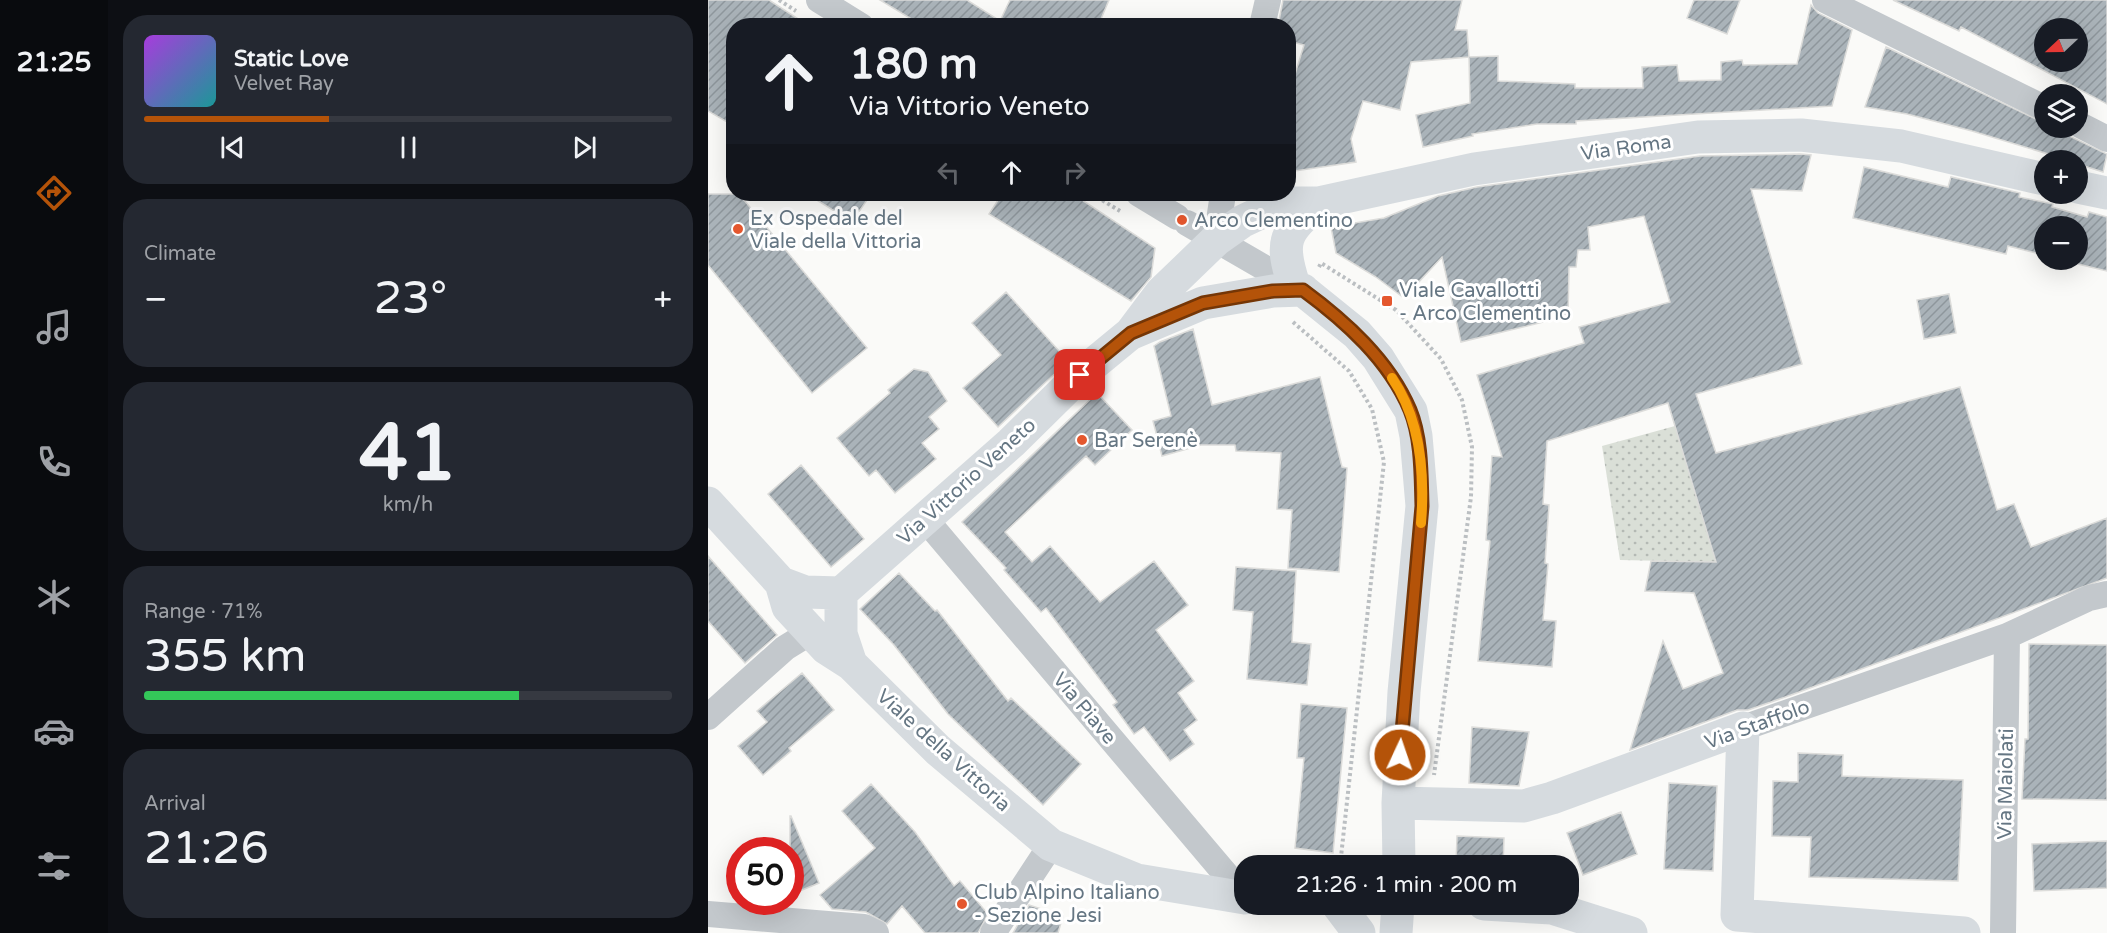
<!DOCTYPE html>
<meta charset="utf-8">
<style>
:root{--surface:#171b24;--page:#242831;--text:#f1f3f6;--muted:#9ea1a6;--line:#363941;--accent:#b45309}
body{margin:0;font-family:"Varela Round",sans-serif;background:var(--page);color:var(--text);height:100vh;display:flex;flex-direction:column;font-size:22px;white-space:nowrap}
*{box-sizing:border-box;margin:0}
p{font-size:20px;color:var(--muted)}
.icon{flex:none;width:33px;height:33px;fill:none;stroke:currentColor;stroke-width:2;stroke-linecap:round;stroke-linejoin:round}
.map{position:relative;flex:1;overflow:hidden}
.drawer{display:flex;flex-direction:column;gap:15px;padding:15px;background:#0d0f14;width:600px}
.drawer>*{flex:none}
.hud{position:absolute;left:18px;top:18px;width:570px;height:183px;border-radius:24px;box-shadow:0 6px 24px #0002;background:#171b24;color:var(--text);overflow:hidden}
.needle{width:39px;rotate:248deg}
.tools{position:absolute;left:1326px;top:18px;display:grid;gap:12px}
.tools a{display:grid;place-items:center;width:54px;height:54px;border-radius:50%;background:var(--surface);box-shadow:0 6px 24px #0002;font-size:30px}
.speed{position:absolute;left:18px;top:837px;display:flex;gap:12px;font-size:30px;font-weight:700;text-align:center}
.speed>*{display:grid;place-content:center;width:78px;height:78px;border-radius:50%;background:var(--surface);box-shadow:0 6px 24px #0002;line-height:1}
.speed .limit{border:9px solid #d22;background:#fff;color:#111}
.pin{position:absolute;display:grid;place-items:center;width:51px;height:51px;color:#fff;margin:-26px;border-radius:12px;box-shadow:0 3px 9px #0006}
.me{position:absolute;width:66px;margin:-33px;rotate:3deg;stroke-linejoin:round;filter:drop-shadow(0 0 4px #0008)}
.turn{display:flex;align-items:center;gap:21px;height:126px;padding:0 24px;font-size:27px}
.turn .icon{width:78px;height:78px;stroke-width:2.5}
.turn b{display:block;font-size:42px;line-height:51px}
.lanes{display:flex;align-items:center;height:57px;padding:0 24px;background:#0003;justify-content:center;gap:30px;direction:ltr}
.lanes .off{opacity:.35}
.big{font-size:45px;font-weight:600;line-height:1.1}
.drawer .widget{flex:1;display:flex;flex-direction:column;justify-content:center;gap:9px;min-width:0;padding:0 21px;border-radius:24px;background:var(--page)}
.drawer .dial{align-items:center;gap:0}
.dial b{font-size:78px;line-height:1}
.song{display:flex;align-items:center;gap:18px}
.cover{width:72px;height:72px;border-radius:9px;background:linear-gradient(135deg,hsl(280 70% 55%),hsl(180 70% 35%))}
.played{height:6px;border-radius:3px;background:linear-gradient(90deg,var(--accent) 35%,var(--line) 35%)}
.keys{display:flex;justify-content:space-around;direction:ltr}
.heat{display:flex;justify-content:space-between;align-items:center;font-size:33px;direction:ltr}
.charge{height:9px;border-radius:4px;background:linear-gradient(90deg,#34c759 71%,var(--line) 0)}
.trip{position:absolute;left:526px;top:855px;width:345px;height:60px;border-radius:24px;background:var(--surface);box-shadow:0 6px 24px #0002;font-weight:600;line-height:60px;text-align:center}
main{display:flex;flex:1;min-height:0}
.tab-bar{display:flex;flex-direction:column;width:108px;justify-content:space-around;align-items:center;background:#090b0e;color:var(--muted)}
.tab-bar .icon{width:42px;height:42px}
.tab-bar .active{color:var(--accent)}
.tab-bar b{font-size:27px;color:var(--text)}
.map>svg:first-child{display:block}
.garden{fill:url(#garden-dots)}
.building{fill:url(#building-hatch);stroke:#dcdcda;stroke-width:1.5;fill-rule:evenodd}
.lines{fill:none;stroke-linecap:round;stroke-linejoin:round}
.path{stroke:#bbbfc2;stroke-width:4;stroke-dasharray:3 3;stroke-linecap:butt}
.street{stroke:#c3c8cc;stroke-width:26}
.secondary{stroke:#d6dbdf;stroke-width:33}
.route-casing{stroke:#753606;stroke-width:15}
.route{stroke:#b45309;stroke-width:10}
.slow{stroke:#f59e0b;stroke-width:10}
.poi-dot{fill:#e4572e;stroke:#fff;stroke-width:2}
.labels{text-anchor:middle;stroke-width:6;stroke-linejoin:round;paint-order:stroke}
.street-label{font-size:20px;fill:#657683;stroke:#fff}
.poi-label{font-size:20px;fill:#657683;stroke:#fff;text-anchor:start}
</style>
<main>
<nav class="tab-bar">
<b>21:25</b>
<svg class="icon active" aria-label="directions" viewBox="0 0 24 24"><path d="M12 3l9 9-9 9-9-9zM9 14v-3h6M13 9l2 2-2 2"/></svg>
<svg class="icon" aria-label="music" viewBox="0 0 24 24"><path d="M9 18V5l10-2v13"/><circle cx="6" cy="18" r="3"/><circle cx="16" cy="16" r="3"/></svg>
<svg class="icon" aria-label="phone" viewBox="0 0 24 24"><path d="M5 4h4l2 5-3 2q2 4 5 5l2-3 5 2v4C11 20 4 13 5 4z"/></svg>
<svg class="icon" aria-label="climate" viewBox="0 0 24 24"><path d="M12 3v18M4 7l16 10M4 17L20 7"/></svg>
<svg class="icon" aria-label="car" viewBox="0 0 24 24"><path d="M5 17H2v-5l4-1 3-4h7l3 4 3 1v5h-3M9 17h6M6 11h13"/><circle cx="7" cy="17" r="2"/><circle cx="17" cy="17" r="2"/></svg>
<svg class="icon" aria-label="filters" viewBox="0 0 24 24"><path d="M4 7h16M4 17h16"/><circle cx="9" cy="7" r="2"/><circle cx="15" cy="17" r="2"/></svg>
</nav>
<section class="drawer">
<div class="widget">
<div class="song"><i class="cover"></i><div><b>Static Love</b><p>Velvet Ray</p></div></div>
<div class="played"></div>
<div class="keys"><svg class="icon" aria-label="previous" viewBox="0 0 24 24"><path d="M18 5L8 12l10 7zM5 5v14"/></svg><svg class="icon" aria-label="pause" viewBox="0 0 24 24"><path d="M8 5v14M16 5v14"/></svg><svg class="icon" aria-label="next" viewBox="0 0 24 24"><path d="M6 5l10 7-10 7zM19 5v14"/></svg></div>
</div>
<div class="widget"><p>Climate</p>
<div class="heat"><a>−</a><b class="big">23°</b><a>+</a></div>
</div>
<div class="widget dial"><b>41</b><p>km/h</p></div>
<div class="widget"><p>Range · 71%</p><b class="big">355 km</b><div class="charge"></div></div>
<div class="widget"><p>Arrival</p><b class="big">21:26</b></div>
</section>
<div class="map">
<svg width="1399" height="933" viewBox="0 0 1399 933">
<defs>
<pattern id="garden-dots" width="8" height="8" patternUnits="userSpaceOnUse" patternTransform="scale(1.5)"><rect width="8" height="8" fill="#dadfd7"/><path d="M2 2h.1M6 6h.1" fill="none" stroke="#b4b9b4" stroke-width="1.8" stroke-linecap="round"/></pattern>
<pattern id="building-hatch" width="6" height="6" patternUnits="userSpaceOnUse" patternTransform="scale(1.5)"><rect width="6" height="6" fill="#aab3b9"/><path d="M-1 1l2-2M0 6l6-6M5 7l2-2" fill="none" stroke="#8e969c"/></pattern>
</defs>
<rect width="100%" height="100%" fill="#fafaf8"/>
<path class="garden" d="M967,426L1008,562L912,560L894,446Z"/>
<path class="building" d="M0,0H61L101,26H26V126L0,111Z
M172,0H259L292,21L302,0H401L390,26H215Z
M575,0H754L747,30H759L761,57L703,62L692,110L655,101L643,139L648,162L580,172V97L596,45L580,41V26H570Z
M986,0H1032L1019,34L979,18Z
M1185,0H1399V104L1253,27L1251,31ZM1336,28H1370V62H1336Z
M1103,5L1110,13L1144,30L1124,106L868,121V124H829L764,134L765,136L715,147L708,115L762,103L761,57L790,56V81L867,84V88H935L934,67L969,65L971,81L1013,80V62L1034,60L1035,65L1089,64Z
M1178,47L1336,123V128H1356L1363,137L1399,154L1395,172L1370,164V160H1360L1264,131L1199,114L1157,107Z
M1092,154L1103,155L1094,191L1043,189L1094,364L988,394L1008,453L1252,387L1289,510L1306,504L1323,547L1399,518V578L1083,695L1040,710H1029L922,750L955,641L975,689L1015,673L986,593L937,591L943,561L1008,562L960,403L839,441L835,504L841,505L837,563L840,564L835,620L848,621L844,667L770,661L782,541L778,540L784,456L794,457L769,375L876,343L871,327L962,302L936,216L880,227L882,250H870L868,267H861L860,316L753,342L734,257L696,298L668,277L628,253L623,227L676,218L730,196L769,187L992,156Z
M1156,167L1240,187L1243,177L1312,193L1311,197L1345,204L1344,207L1379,217L1381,212L1399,217V271L1353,260H1370V226H1336V255L1300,246L1298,254L1145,218Z
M0,194H31L159,348L104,393L0,265Z
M99,194H163L144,222Z
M294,194H365L447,248L443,277L423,301L281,214Z
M298,292L360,361L290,427L255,388L293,355L264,323Z
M1241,294L1248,333L1216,339L1209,300Z
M485,329L504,405L612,377L634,467L639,468L631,572L580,568L584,510L569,509L573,453L528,451L527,445H493L454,456L445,421L463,416L446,346L452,342Z
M206,369L220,372L239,401L221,417L231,429L214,443L228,459L187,493L168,470L161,476L129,438L182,393L180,390Z
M389,393L424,430L387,465L378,456L297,532L324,562L342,546L392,602L446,561L480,605L448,630L486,681L470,693L489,720L476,730L486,744L462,761L436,727L426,734L405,705L409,702L338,608L333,612L296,570L298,568L254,522Z
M93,465L156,539L123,567L60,494Z
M0,556L69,635L37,663L0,621Z
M528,567L588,571L584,642L603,644L599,685L539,679L545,612L525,610Z
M191,573L227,611L229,610L300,701L303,698L373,764L335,805L240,714L186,645L152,609Z
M1321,644L1399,645V800L1314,799L1317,739H1320Z
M94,673L126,710L81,748L83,751L55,775L30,746L59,722L49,711Z
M593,704L639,708L625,853L587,848L596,758H589Z
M764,727L821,732L811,786L761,783Z
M1090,753L1135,755L1134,776L1255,780L1250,881L1101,877L1103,837L1064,836L1065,781L1090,782Z
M961,783L1009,786L1005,871L956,869Z
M163,784L207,832L246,886L252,881L280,914L270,933H217L194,906L179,924L158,912L124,909L112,895L167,848L134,811Z
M913,812L929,854L875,875L859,833Z
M83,816L111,883L82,895V816Z
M749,836L796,838L795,866H748Z
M1399,841V888L1326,891L1324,844Z
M321,905L355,916L350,933H305Z"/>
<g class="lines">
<path class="path" d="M71,0L88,11
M384,194L412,211
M611,267L613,263L688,310L733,359L754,400L764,447L763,497L726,775
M585,322L641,371L664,409L676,462L632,866"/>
<path class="street" d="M111,0L153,26
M1117,0L1336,108
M554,26L560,0
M1370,124L1399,139
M431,194L469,217
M479,223L586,285
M508,240L515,194
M217,519L537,897
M0,717L77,648L103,632
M1035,728L1299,636L1381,598L1399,594
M0,914L156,927L168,933
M285,933L343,845
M1295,933L1299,636"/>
<path class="secondary" d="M1370,187L1399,193
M610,203C577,233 571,240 586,285L597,292L649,334L670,358L703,411L708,436L714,506L696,692L690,803L691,866
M424,333L495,303L565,291L595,290
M0,503L73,583L80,607L118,648L143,664L230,750L343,845L429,880L537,898
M73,583L97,592L133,593L303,443L372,375L423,333L453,293L508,240L535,221L565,207L579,203H610L766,169L990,137L1093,135L1193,146L1336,179
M133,593V634L143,664
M690,803L816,806L844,798L1035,728L1029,915L1256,933
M776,904L844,908L923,933
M630,905L651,933
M688,933L690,904"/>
</g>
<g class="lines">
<defs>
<path id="route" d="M372,375L423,333L495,303L565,291L595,290C637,321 681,360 702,410C714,439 713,476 714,506L692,755"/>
</defs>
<use href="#route" class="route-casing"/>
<use href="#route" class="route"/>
<path class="slow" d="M684,378C712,419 717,474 713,523"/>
</g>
<g class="poi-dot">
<circle cx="474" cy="220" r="6"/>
<circle cx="30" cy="229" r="6"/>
<rect x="673" y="295" width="12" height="12" rx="3"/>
<circle cx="374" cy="440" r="6"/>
<circle cx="254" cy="904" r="6"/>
</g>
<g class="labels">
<g class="street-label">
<text transform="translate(918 147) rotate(-8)" y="7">Via Roma</text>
<text transform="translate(258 481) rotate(-42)" y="7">Via Vittorio Veneto</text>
<text transform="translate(377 708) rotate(50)" y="7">Via Piave</text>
<text transform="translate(1049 724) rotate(-20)" y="7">Via Staffolo</text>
<text transform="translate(236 750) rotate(42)" y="7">Viale della Vittoria</text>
<text transform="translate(1297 784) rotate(-89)" y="7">Via Maiolati</text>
</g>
<g class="poi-label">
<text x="42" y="225">Ex Ospedale del<tspan x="42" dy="23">Viale della Vittoria</tspan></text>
<text x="486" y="227">Arco Clementino</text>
<text x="691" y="297">Viale Cavallotti<tspan x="691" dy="23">- Arco Clementino</tspan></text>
<text x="386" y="447">Bar Serenè</text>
<text x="266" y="899">Club Alpino Italiano<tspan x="266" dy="23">- Sezione Jesi</tspan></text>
</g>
</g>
</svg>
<div class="tools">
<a><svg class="needle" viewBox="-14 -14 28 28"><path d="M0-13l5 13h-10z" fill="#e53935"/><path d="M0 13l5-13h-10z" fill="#9ea1a6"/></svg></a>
<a><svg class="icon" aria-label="layers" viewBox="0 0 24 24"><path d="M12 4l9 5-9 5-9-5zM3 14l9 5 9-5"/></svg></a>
<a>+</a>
<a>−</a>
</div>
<div class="speed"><div class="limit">50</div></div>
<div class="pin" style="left:372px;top:375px;background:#d93025"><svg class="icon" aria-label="arrive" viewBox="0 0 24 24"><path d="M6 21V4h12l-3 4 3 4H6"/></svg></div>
<svg class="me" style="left:692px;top:755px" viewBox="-20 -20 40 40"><circle r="17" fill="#b45309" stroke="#fff" stroke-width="3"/><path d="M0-11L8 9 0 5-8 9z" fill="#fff"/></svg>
<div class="trip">21:26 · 1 min · 200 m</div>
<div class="hud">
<div class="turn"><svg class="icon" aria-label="ahead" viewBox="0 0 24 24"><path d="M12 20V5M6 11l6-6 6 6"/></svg><div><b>180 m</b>Via Vittorio Veneto</div></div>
<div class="lanes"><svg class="icon off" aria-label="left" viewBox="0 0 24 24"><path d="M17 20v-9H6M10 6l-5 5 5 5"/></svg><svg class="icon" aria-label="ahead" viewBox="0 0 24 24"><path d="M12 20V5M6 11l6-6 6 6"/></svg><svg class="icon off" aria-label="right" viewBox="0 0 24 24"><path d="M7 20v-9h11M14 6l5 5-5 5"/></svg></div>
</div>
</div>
</main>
